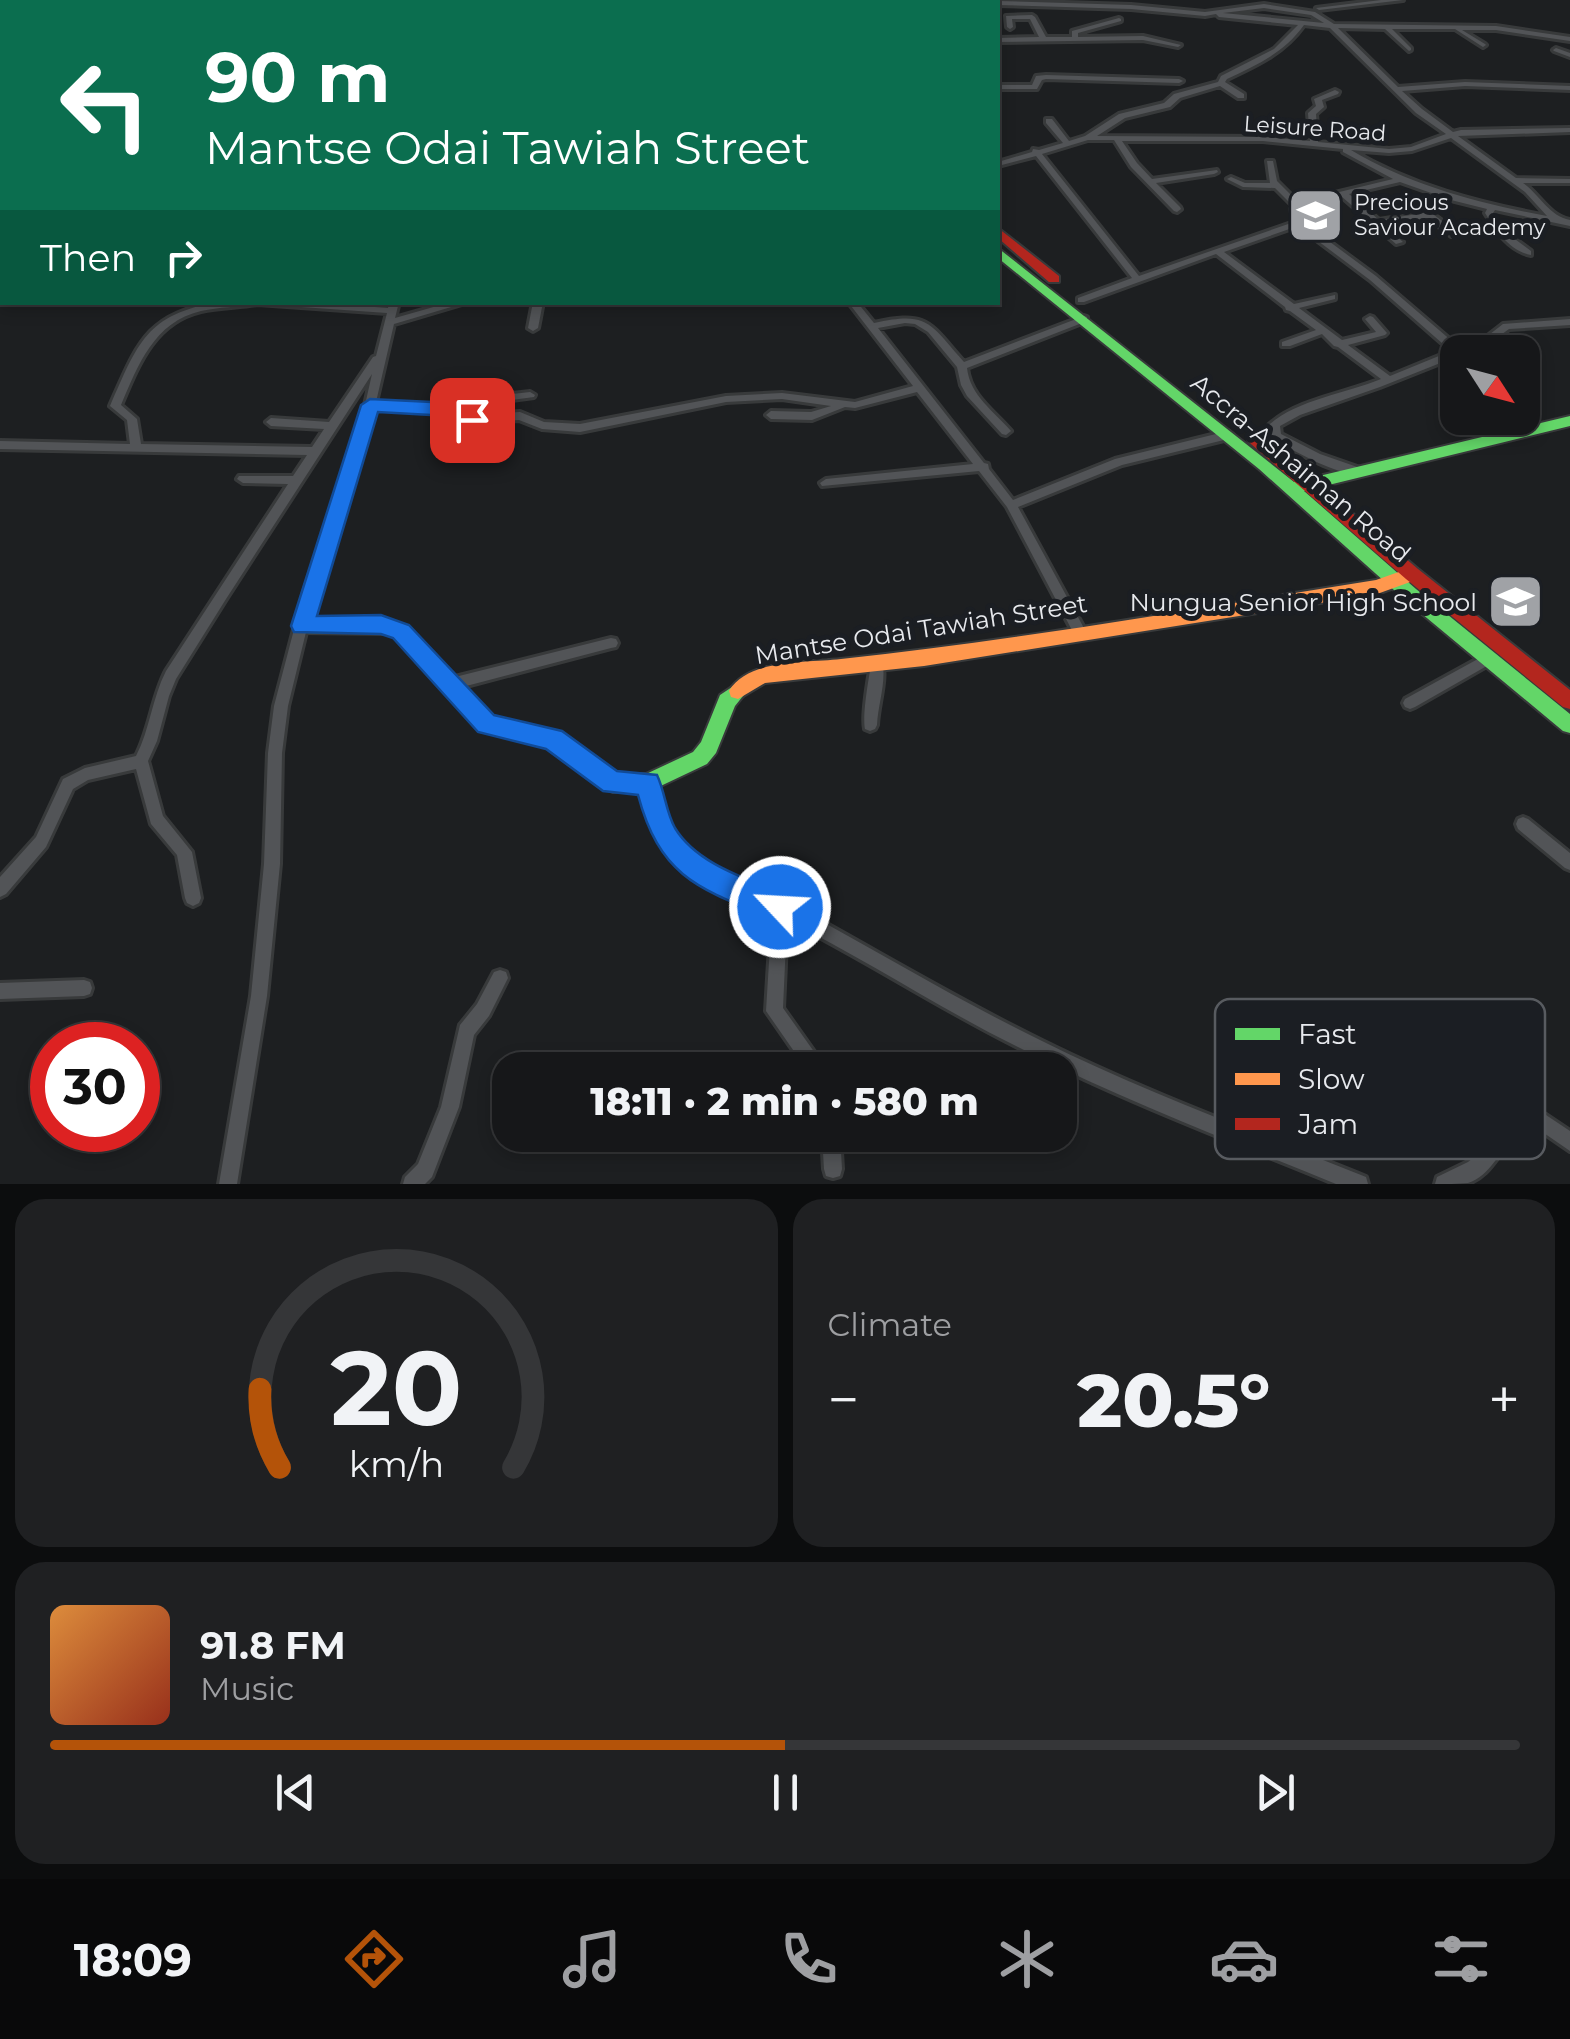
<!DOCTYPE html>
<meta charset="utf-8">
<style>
:root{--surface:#161719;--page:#1f2022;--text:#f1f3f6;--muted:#9e9fa2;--line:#353638;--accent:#b45309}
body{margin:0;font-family:Montserrat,sans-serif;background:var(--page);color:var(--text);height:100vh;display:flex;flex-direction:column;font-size:38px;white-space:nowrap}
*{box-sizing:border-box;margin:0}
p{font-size:32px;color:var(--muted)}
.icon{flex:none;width:55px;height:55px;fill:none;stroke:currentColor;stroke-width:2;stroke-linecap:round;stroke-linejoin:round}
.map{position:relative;height:1184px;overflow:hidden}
.drawer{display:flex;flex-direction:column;gap:15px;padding:15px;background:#0c0d0e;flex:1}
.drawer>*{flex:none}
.top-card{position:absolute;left:0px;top:0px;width:1000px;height:305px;box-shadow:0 5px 15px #0003,0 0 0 2px var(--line);background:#0b6e4f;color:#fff;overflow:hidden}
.needle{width:65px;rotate:126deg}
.controls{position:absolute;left:1440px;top:335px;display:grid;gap:20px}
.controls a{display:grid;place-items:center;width:100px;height:100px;border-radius:20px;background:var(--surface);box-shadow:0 5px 15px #0003,0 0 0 2px var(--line);font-size:50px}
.speed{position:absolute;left:30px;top:1022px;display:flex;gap:20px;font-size:50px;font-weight:700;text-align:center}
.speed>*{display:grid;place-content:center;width:130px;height:130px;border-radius:50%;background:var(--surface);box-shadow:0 5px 15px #0003,0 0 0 2px var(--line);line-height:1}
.speed .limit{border:15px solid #d22;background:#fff;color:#111}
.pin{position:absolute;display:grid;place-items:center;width:85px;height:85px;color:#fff;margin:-42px;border-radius:20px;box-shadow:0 5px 15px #0006}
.me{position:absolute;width:110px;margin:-55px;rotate:295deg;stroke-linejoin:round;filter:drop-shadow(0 0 8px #0008)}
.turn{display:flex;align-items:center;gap:35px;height:210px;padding:0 40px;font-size:45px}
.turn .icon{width:130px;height:130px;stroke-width:2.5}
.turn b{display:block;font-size:70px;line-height:85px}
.then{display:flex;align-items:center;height:95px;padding:0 40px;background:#0003;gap:20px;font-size:38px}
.big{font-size:75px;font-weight:800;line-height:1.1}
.drawer .card{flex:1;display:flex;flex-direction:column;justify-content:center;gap:15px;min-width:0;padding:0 35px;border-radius:30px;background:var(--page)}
.drawer .dial{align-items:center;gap:0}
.dial svg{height:260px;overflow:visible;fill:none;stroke:var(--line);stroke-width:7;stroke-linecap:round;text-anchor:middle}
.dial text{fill:var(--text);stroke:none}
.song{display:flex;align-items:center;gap:30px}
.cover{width:120px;height:120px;border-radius:15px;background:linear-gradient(135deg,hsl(30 70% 55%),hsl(10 70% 35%))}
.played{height:10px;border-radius:5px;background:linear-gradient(90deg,var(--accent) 50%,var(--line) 50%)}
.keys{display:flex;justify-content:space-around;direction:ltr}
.heat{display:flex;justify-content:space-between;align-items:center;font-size:55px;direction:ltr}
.drawer .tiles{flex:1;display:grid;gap:15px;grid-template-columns:1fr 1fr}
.card:last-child{grid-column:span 2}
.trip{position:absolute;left:492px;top:1052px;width:585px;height:100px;border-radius:30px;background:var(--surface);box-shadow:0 5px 15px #0003,0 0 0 2px var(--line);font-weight:800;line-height:100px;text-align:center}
.menu{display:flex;height:160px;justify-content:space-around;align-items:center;background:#09090a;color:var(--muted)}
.menu .icon{width:70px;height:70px}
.menu .active{color:var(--accent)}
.menu b{font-size:45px;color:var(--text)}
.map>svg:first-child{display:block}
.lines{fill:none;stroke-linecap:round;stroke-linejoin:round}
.street-casing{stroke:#383a3b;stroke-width:6}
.fast-casing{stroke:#383a3b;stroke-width:4}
.slow-casing{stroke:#383a3b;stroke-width:4}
.jam-casing{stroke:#383a3b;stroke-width:4}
.street{fill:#525457;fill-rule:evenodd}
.fast{fill:#63d668;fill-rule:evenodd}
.slow{fill:#ff974d;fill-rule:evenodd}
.jam{fill:#b3261e;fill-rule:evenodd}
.route{fill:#1a73e8;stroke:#114b97;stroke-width:2.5}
.labels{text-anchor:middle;stroke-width:10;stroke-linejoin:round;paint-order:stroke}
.far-street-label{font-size:22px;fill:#e7e9ed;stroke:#1b1e23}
.far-poi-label{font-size:22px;fill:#e7e9ed;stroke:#1b1e23;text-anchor:start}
.street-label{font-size:25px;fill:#e7e9ed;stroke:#1b1e23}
.poi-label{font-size:25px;fill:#e7e9ed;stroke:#1b1e23;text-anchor:end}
.key{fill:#1b1e23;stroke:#585b60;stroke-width:2.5}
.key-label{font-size:28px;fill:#e7e9ed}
</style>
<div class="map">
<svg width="1570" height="1184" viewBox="0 0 1570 1184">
<rect width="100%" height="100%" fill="#1d1f21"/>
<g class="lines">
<defs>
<path id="street" d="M20,0H29L25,2H18Z
M226,0H233L230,2H224Z
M281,0H287L286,2H280Z
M302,0H311L307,2H300Z
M380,0H387L385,2H379Z
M443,0H450L448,2H442Z
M520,0H527L525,2H519Z
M736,0H742V2H736Z
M805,0H811L810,2H804Z
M880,0H886V2H880Z
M934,0H975L978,2H934Z
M1381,0H1403L1319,10L1316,8Z
M998,1L1131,5L1205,12L1264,4L1315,12L1334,24L1496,26L1570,37V41L1496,30H1462L1485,44L1486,45L1483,47L1455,29H1392L1411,48V50L1409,51L1385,29L1338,28L1398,87L1465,82L1570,86V90L1465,86L1402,91L1422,109L1453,132L1461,130L1570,128V132L1458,136L1516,178L1570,179V183H1523C1540,195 1549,216 1570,220V226L1495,210L1493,213L1504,231L1531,251V255C1510,251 1496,231 1485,213L1487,209L1451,200L1400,182L1349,194L1379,220L1430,212L1457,232V236H1451L1428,218L1384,225L1403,242L1396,244L1341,196L1304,205L1299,209L1303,222L1376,276L1460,348L1481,341L1503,324L1570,319V325L1509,329L1487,345L1466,352H1458V356L1380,387L1300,415L1280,426L1281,434L1320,454L1363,469L1365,472L1363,475C1335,475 1297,452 1272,439L1269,425C1296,400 1347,393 1381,379L1338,347L1334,346L1322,334L1290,346H1282V342L1316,330L1290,311L1286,310L1285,307L1216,254L1084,302H1078V298L1132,278L1036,156L998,166V162L1032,152L1033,149L1039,150L1063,143L1046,123V119H1052L1069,141L1085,136L1119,114L1164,103L1174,94L1218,82L1221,76L1274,49L1298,25L1219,17L1216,14L1205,16L1131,9L998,5L995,2ZM1264,8L1311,15L1324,23L1223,13ZM1304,25L1330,28L1416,113L1446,134L1411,147L1389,149L1318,142L1316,114L1324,107L1322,100L1338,94L1339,92L1335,90L1314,99L1316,106L1308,113L1310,141L1263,137L1097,136L1125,118L1170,107L1180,98L1220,86L1238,98H1244V94L1225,82L1227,79C1257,65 1284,53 1304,25ZM1451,138L1525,192L1547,216C1478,203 1412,186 1351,150L1389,153L1412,151ZM1088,140H1114L1131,167L1174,211L1177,212L1181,209L1180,207L1156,183L1214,174L1218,172L1217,170L1152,179L1137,163L1122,141H1263L1343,149V152L1393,179L1298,202L1277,181L1273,161H1267L1270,183H1245L1231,177L1227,179L1243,187L1275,188L1293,206L1291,209L1294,222L1139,276L1042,154ZM1298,226L1370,280L1451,351L1390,376L1348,345L1385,335L1387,333L1373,317L1370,316L1365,319L1376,332L1342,340L1299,308L1335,299V295L1294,304L1224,252Z
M2,10V14L0,15V11Z
M1032,15L1035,17L1046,37H1072V31L1119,18L1121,19V21L1078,33V37L1143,36L1181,45L1178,47L1143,40L998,42V38L1039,37L1030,19H1012L1013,27L1010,29L1007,27L1006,16Z
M1556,48L1570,53V57L1554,51L1553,50Z
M1046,75L1179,79L1183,81L1179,83L1046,79L1042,80L1037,89H998V85H1032L1036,76Z
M0,81H2V88H0Z
M0,249H2V255H0Z
M219,302H309L388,308L389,302H399L395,318L451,302H468L394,324L376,402L431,405L448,409L496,396L530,392L535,395L534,397L496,402L461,413L472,415L520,412L544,422L580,424L726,396L782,393L855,402L913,386L848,302H857L874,323C929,311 929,323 964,362L1084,316L1087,317V321L967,368C970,396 994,411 1011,431L1006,435L1002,434L967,396L961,385L957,367L928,332L915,324L905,323L878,328L984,463L988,464L989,469L1013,500L1115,459L1228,431L1233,435L1228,439L1122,465L1018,507L1085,630L1084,634H1074L1007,507L979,471L822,486L820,483L826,479L973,464L917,392L855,408L845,407L812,420L771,419L766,415L771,411L811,412L831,406L782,399L726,402L580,432L542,429L519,420L472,423L431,411L374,409L315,595L288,706L282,753L280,864L267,996L237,1184H219L251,996L264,864L268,753L274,706L303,595L365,405L372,374L226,599L176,679L169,696L157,741L148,761L163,816L192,852L201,898L199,903L193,906L187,903L185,898L177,855L151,824L136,769L88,780L73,789L46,847L6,894L0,897V877L36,837L63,779L85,768L136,756C150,729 152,698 166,671L288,484L243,483L237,479L239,476H293L307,455L0,449V441L130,444L127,420L110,406C138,343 146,314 219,302ZM258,304L387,313L376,356L373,357L329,422L271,418L266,422L271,426L324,429L312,447L141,444L137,419L121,405C138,365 154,322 201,311C220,307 239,307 258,304Z
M533,302H543L538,328L533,331L528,328Z
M611,638L616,639L618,643L616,647L611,648L451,690L446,688L444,684L446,680L451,678Z
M1487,654L1492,655L1494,659L1492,663L1415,707L1410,709L1405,707L1403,703L1405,699Z
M877,659L882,660C887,681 878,703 877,725L875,729L870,731L865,729C862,715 869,676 872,660Z
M648,776L653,778L655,783C661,805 665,829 681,846C716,882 772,894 814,917C890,959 964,1003 1042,1041C1147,1093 1257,1133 1366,1177L1368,1184H1336C1233,1142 1128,1102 1028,1052C945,1012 869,961 787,920L783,1008L827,1070H807L766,1011L772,913C721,890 669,875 650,817C646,805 641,790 643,778Z
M1523,817L1528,819L1570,853V870L1565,868L1518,829L1516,824L1518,819Z
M500,970L506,972L508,978L489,1016L474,1035L459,1107L432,1177L425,1184H403L405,1177L418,1164L441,1107L460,1025L477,1004L494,972Z
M84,980L90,982L92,988L90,994L84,996L0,999V983Z
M1540,1111L1570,1131V1151L1538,1129C1529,1131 1522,1132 1515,1138C1498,1151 1491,1176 1468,1183C1458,1184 1445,1184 1435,1184L1437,1177L1468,1162L1478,1154L1500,1126L1508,1121Z
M822,1135H840L842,1169L840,1176L833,1178L826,1176L824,1169Z"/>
<path id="fast" d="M998,248L1294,482L1570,416V426L1304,491L1416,589L1570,714V733L1563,731L1404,599L1259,469L998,258Z
M302,619L397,622L407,627L493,718L560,733L616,774H646L693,752L701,742L720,695L738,683L745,685L747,691L735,706L716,753L707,764L648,792H613L548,746L480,731L395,637L389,634L302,633L296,631L293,626L296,621Z"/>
<path id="slow" d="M932,0H940V2H932Z
M1407,569L1416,576L1413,581L1377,594L924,666L765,683L738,699L731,697L729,691C749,658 808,663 841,659C1020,640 1198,608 1376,580Z"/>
<path id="jam" d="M2,51V58L0,59V52Z
M998,228L1059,276V282H1049L998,238Z
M1256,435L1261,436L1418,569L1570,690V709L1563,707L1406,579L1251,444L1248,440Z"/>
</defs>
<use href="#street" class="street-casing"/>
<use href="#fast" class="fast-casing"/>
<use href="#slow" class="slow-casing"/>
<use href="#jam" class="jam-casing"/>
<use href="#street" class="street"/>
<use href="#fast" class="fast"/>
<use href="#slow" class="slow"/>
<use href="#jam" class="jam"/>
</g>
<path class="route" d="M370,399L432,402L479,415L482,420L472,426L431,415L378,412L317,616L381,615L409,625L494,715L562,731L617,771L657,775C665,792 666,812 675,828C698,866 752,880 790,897L795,907L790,917L780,921C703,890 661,881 638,795L603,791L546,749L478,732L393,638L381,634L294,632L291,626L361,405Z"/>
<defs>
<symbol id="school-square" viewBox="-11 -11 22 22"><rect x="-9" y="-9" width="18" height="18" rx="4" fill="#a0a2a6" stroke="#1b1e23"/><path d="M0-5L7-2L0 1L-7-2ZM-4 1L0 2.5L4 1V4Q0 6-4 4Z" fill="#fff"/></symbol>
</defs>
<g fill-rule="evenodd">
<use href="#school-square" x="1284" y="184" width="63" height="63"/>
<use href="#school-square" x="1484" y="570" width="63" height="63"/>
</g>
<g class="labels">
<g class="far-street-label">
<text transform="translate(1315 128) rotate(4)" y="8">Leisure Road</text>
</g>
<g class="far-poi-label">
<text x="1354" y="210">Precious<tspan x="1354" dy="25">Saviour Academy</tspan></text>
</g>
<g class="street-label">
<text transform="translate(1301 468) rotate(40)" y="9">Accra-Ashaiman Road</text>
<text transform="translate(921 629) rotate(-9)" y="9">Mantse Odai Tawiah Street</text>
</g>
<g class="poi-label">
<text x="1477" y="611">Nungua Senior High School</text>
</g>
</g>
<rect x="1215" y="999" width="330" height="160" rx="15" class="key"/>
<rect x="1235" y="1028" width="45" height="12" fill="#63d668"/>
<rect x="1235" y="1073" width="45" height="12" fill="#ff974d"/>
<rect x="1235" y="1118" width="45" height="12" fill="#b3261e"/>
<g class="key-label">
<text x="1298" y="1044">Fast</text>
<text x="1298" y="1089">Slow</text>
<text x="1298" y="1134">Jam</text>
</g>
</svg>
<div class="controls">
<a><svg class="needle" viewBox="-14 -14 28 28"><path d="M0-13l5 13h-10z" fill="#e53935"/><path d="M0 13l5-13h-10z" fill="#9e9fa2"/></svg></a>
</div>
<div class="speed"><div class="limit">30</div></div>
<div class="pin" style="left:472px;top:420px;background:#d93025"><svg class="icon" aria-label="arrive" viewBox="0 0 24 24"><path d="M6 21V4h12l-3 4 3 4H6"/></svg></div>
<svg class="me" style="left:780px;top:907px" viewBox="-20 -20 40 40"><circle r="17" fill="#1a73e8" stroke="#fff" stroke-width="3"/><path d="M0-11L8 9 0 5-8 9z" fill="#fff"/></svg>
<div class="trip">18:11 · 2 min · 580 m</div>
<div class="top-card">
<div class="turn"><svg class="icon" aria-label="left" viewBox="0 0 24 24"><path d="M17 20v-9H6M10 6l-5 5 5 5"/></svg><div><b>90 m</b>Mantse Odai Tawiah Street</div></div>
<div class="then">Then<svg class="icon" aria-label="right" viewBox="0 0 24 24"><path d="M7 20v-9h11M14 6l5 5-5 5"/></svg></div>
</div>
</div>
<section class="drawer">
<div class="tiles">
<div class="card dial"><svg viewBox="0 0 100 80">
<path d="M14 69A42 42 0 1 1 86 69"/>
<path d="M14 69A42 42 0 0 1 8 45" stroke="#b45309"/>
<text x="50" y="56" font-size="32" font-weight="700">20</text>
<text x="50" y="72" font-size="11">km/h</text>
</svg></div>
<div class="card"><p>Climate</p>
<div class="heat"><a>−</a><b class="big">20.5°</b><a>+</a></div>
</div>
<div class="card">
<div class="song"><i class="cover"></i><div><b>91.8 FM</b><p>Music</p></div></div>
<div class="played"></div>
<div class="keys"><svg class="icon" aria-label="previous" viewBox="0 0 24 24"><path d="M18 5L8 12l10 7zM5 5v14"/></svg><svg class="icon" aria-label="pause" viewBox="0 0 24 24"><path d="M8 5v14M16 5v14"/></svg><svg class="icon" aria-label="next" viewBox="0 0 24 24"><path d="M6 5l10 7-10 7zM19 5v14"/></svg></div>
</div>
</div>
</section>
<nav class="menu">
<b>18:09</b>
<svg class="icon active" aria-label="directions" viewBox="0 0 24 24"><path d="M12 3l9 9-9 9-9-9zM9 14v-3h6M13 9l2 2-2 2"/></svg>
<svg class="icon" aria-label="music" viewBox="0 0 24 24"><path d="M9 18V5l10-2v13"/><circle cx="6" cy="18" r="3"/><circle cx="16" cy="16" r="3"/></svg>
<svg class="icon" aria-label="phone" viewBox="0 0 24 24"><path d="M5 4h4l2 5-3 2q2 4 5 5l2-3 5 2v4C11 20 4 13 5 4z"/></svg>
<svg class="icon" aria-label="climate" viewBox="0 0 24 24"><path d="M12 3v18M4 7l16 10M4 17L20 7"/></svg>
<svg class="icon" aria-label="car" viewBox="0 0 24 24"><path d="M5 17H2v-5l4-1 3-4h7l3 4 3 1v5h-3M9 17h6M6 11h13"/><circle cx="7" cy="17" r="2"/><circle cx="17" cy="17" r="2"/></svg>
<svg class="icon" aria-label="filters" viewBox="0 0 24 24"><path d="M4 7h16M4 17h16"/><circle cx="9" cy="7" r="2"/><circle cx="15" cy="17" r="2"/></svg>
</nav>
